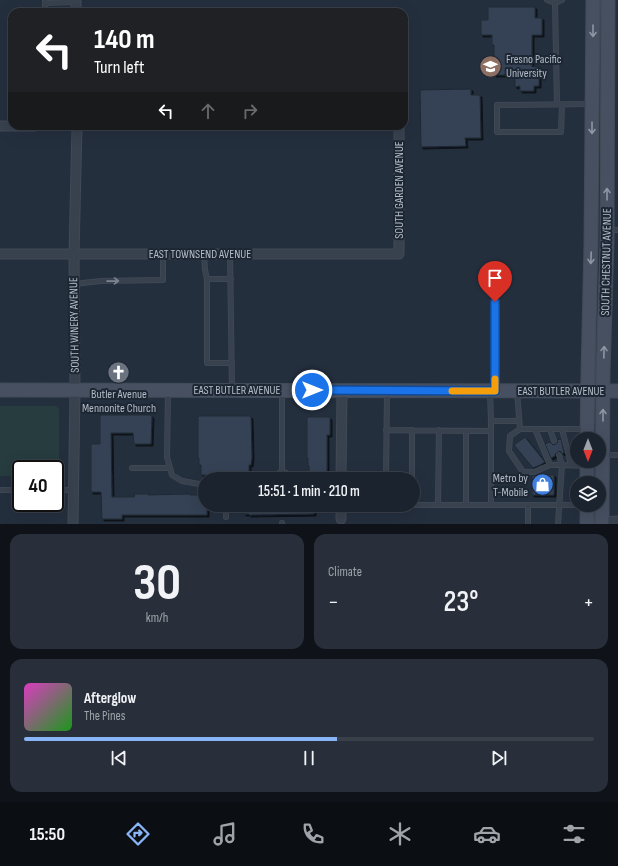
<!DOCTYPE html>
<meta charset="utf-8">
<style>
:root{--surface:#1b232e;--page:#282f3a;--text:#f1f3f6;--muted:#a0a4aa;--line:#39404a;--accent:#8ab4f8}
body{margin:0;font-family:"Sofia Sans Condensed",sans-serif;background:var(--page);color:var(--text);height:100vh;display:flex;flex-direction:column;font-size:15px;white-space:nowrap}
*{box-sizing:border-box;margin:0}
p{font-size:13px;color:var(--muted)}
.icon{flex:none;width:22px;height:22px;fill:none;stroke:currentColor;stroke-width:2;stroke-linecap:round;stroke-linejoin:round}
.map{position:relative;height:524px;overflow:hidden}
.panel{display:flex;flex-direction:column;gap:10px;padding:10px;background:#0f1319;flex:1}
.panel>*{flex:none}
.hud{position:absolute;left:8px;top:8px;width:400px;height:122px;border-radius:12px;box-shadow:0 4px 16px #0002,0 0 0 1px var(--line);background:#202124;color:#fff;overflow:hidden}
.needle{width:26px;rotate:180deg}
.tools{position:absolute;left:570px;top:432px;display:grid;gap:8px}
.tools a{display:grid;place-items:center;width:36px;height:36px;border-radius:50%;background:var(--surface);box-shadow:0 4px 16px #0002,0 0 0 1px var(--line);font-size:20px}
.speed{position:absolute;left:12px;top:460px;display:flex;gap:8px;font-size:20px;font-weight:700;text-align:center}
.speed>*{display:grid;place-content:center;width:52px;height:52px;border-radius:50%;background:var(--surface);box-shadow:0 4px 16px #0002,0 0 0 1px var(--line);line-height:1}
.speed .limit{border:2px solid #111;border-radius:6px;background:#fff;color:#111}
.pin{position:absolute;display:grid;place-items:center;width:34px;height:34px;color:#fff;margin:-41px -17px;border-radius:50% 50% 50% 0;rotate:-45deg;box-shadow:0 0 4px #0007}
.pin .icon{rotate:45deg}
.me{position:absolute;width:44px;margin:-22px;rotate:90deg;stroke-linejoin:round;filter:drop-shadow(0 0 3px #0008)}
.turn{display:flex;align-items:center;gap:14px;height:84px;padding:0 20px;font-size:18px}
.turn .icon{width:52px;height:52px;stroke-width:2.5}
.turn b{display:block;font-size:28px;line-height:34px}
.lanes{display:flex;align-items:center;height:38px;padding:0 20px;background:#0003;justify-content:center;gap:20px;direction:ltr}
.lanes .off{opacity:.35}
.big{font-size:30px;font-weight:600;line-height:1.1}
.panel .tile{flex:1;display:flex;flex-direction:column;justify-content:center;gap:6px;min-width:0;padding:0 14px;border-radius:12px;background:var(--page)}
.panel .dial{align-items:center;gap:0}
.dial b{font-size:52px;line-height:1}
.song{display:flex;align-items:center;gap:12px}
.cover{width:48px;height:48px;border-radius:6px;background:linear-gradient(135deg,hsl(310 70% 55%),hsl(120 70% 35%))}
.played{height:4px;border-radius:2px;background:linear-gradient(90deg,var(--accent) 55%,var(--line) 55%)}
.keys{display:flex;justify-content:space-around;direction:ltr}
.heat{display:flex;justify-content:space-between;align-items:center;font-size:22px;direction:ltr}
.panel .tiles{flex:1;display:grid;gap:10px;grid-template-columns:1fr 1fr}
.tile:last-child{grid-column:span 2}
.trip{position:absolute;left:198px;top:472px;width:222px;height:40px;border-radius:20px;background:var(--surface);box-shadow:0 4px 16px #0002,0 0 0 1px var(--line);font-weight:600;line-height:40px;text-align:center}
.menu{display:flex;height:64px;justify-content:space-around;align-items:center;background:#0b0e12;color:var(--muted)}
.menu .icon{width:28px;height:28px}
.menu .on{color:var(--accent)}
.menu b{font-size:18px;color:var(--text)}
.map>svg:first-child{display:block}
.green{fill:#263c3f}
.building{fill:#364354;stroke:#1f2835;filter:url(#shadow)}
.lines{fill:none;stroke-linecap:round;stroke-linejoin:round}
.lane-casing{stroke:#414a57;stroke-width:6}
.street-casing{stroke:#414a57;stroke-width:11}
.secondary-casing{stroke:#414a57;stroke-width:15}
.lane{stroke:#38414e;stroke-width:4.5}
.street{stroke:#38414e;stroke-width:9}
.secondary{stroke:#465061;stroke-width:13}
.oneway{stroke:#8e96a5}
.oneway2{stroke:#7c8592}
.route-casing{stroke:#114b97;stroke-width:10}
.route{stroke:#1a73e8;stroke-width:7}
.slow{stroke:#f59e0b;stroke-width:7}
.labels{text-anchor:middle;stroke-width:4;stroke-linejoin:round;paint-order:stroke}
.poi-label{font-size:12px;fill:#b4bcc9;stroke:#1d2633;text-anchor:start}
.street-label{font-size:12px;fill:#b4bcc9;stroke:#1d2633}
</style>
<div class="map">
<svg width="618" height="524" viewBox="0 0 618 524">
<defs>
<filter id="shadow"><feDropShadow dx="2" dy="2" stdDeviation="0" flood-color="#0009"/></filter>
</defs>
<rect width="100%" height="100%" fill="#242f3e"/>
<path class="green" d="M0,406H56L59,409V476H55V469H21V476H0Z"/>
<path class="building" d="M488,7H535V18H542V35H532V67L539,66V86H534V91H520V86L515,87V75H494V45H492V35H481V20H488Z
M471,89V95H480L481,138H465L466,146L421,147L420,90Z
M101,415H151L152,417L151,444H134L133,433H111L112,497H134L135,494H148V495L190,494V495H198V497H205V505H207V515H122V519H102L101,492H91V444H100V416Z
M199,416H250L251,417L252,457L251,465H249V475H201V465H199V458H198V417Z
M308,417H329L330,418V435H327V476H310L309,475V466H308V458H307V418Z
M525,437L545,462L540,465L533,468L514,445Z
M561,439L564,453L563,454L560,451L558,452L555,454V456L551,458L545,444L550,442L553,445L556,444L558,442L557,440Z
M537,475H554V495H532V476Z
M244,505H314V514L249,515V514H244Z"/>
<g class="lines">
<defs>
<path id="lane" d="M45,0V3L76,2
M547,0L555,3L562,0
M555,3L557,105
M45,12V3
M562,105L561,132H497V105L590,104
M609,230H618
M204,254L205,270L207,279V363H232
M230,254L232,389
M207,279H231
M74,284L101,281L163,280V254
M495,389V302
M168,391L167,457L172,475L182,481L205,485
M490,391L491,421H519
M517,391L520,429
M282,393V471L298,479
M491,421V505
M535,429L550,465
M550,429L554,441
M562,429L571,465
M386,430L490,431
M412,430V479
M466,431V505
M559,455L562,465H550L534,472H523L509,451L510,436L520,429H585
M604,455H618
M132,468H170
M271,479L282,471
M386,479L387,392
M0,490H21
M55,490H74
M226,505V517
M413,505H585
M438,505L439,430
M528,505V524
M282,523V524
M558,524L562,465L585,466"/>
<path id="street" d="M76,0V12
M0,126H34
M0,254H399V126
M341,479L342,390
M341,505V519
M602,522L618,521
M73,524L75,390L74,254L77,126"/>
<path id="secondary" d="M0,390L618,391
M587,439L588,373L591,243L593,0
M587,461V483
M587,505V524
M602,524L603,374L607,241L608,0"/>
</defs>
<use href="#lane" class="lane-casing"/>
<use href="#street" class="street-casing"/>
<use href="#secondary" class="secondary-casing"/>
<use href="#lane" class="lane"/>
<use href="#street" class="street"/>
<use href="#secondary" class="secondary"/>
</g>
<defs><path id="oneway-shaft" d="M-6 0H5M1.5-3L5.5 0L1.5 3" fill="none" stroke-width="1.6" stroke-linecap="round" stroke-linejoin="round"/></defs>
<g class="oneway">
<use href="#oneway-shaft" transform="translate(593 31) rotate(90)"/>
<use href="#oneway-shaft" transform="translate(592 128) rotate(90)"/>
<use href="#oneway-shaft" transform="translate(607 194) rotate(-90)"/>
<use href="#oneway-shaft" transform="translate(591 258) rotate(92)"/>
<use href="#oneway-shaft" transform="translate(604 352) rotate(-88)"/>
<use href="#oneway-shaft" transform="translate(603 415) rotate(-90)"/>
</g>
<use class="oneway2" href="#oneway-shaft" transform="translate(113 281) rotate(-1)"/>
<g class="lines">
<defs>
<path id="route" d="M312,390L495,391V302"/>
</defs>
<use href="#route" class="route-casing"/>
<use href="#route" class="route"/>
<path class="slow" d="M452,391H495V379"/>
</g>
<defs>
<symbol id="university-disc" viewBox="-11 -11 22 22"><circle r="9.5" fill="#8d6e63" stroke="#1d2633"/><path d="M0-5L7-2L0 1L-7-2ZM-4 1L0 2.5L4 1V4Q0 6-4 4Z" fill="#fff"/></symbol>
<symbol id="church-disc" viewBox="-11 -11 22 22"><circle r="9.5" fill="#6b7280" stroke="#1d2633"/><path d="M-1.2-6h2.4v3.5h3.3v2.4h-3.3V6h-2.4V-.1h-3.3v-2.4h3.3Z" fill="#fff"/></symbol>
<symbol id="shop-disc" viewBox="-11 -11 22 22"><circle r="9.5" fill="#3f7fe0" stroke="#1d2633"/><path d="M-5-2.5h2.3a2.7 3.5 0 0 1 5.4 0H5L5.5 6h-11ZM-1.5-2.5h3a1.5 2.3 0 0 0-3 0Z" fill="#fff"/></symbol>
</defs>
<g fill-rule="evenodd">
<use href="#university-disc" x="478" y="54" width="25" height="25"/>
<use href="#church-disc" x="106" y="360" width="25" height="25"/>
<use href="#shop-disc" x="530" y="472" width="25" height="25"/>
</g>
<g class="labels">
<g class="poi-label">
<text x="506" y="63">Fresno Pacific<tspan x="506" dy="14">University</tspan></text>
<text x="119" y="398" text-anchor="middle">Butler Avenue<tspan x="119" dy="14">Mennonite Church</tspan></text>
<text x="528" y="482" text-anchor="end">Metro by<tspan x="528" dy="14">T-Mobile</tspan></text>
</g>
<g class="street-label">
<text transform="translate(399 190) rotate(-90)" y="4">SOUTH GARDEN AVENUE</text>
<text x="200" y="258">EAST TOWNSEND AVENUE</text>
<text transform="translate(606 262) rotate(-89)" y="4">SOUTH CHESTNUT AVENUE</text>
<text transform="translate(74 325) rotate(-91)" y="4">SOUTH WINERY AVENUE</text>
<text x="237" y="394">EAST BUTLER AVENUE</text>
<text x="561" y="395">EAST BUTLER AVENUE</text>
</g>
</g>
</svg>
<div class="tools">
<a><svg class="needle" viewBox="-14 -14 28 28"><path d="M0-13l5 13h-10z" fill="#e53935"/><path d="M0 13l5-13h-10z" fill="#a0a4aa"/></svg></a>
<a><svg class="icon" aria-label="layers" viewBox="0 0 24 24"><path d="M12 4l9 5-9 5-9-5zM3 14l9 5 9-5"/></svg></a>
</div>
<div class="speed"><div class="limit">40</div></div>
<div class="pin" style="left:495px;top:302px;background:#d93025"><svg class="icon" aria-label="arrive" viewBox="0 0 24 24"><path d="M6 21V4h12l-3 4 3 4H6"/></svg></div>
<svg class="me" style="left:312px;top:390px" viewBox="-20 -20 40 40"><circle r="17" fill="#1a73e8" stroke="#fff" stroke-width="3"/><path d="M0-11L8 9 0 5-8 9z" fill="#fff"/></svg>
<div class="trip">15:51 · 1 min · 210 m</div>
<div class="hud">
<div class="turn"><svg class="icon" aria-label="left" viewBox="0 0 24 24"><path d="M17 20v-9H6M10 6l-5 5 5 5"/></svg><div><b>140 m</b>Turn left</div></div>
<div class="lanes"><svg class="icon" aria-label="left" viewBox="0 0 24 24"><path d="M17 20v-9H6M10 6l-5 5 5 5"/></svg><svg class="icon off" aria-label="ahead" viewBox="0 0 24 24"><path d="M12 20V5M6 11l6-6 6 6"/></svg><svg class="icon off" aria-label="right" viewBox="0 0 24 24"><path d="M7 20v-9h11M14 6l5 5-5 5"/></svg></div>
</div>
</div>
<section class="panel">
<div class="tiles">
<div class="tile dial"><b>30</b><p>km/h</p></div>
<div class="tile"><p>Climate</p>
<div class="heat"><a>−</a><b class="big">23°</b><a>+</a></div>
</div>
<div class="tile">
<div class="song"><i class="cover"></i><div><b>Afterglow</b><p>The Pines</p></div></div>
<div class="played"></div>
<div class="keys"><svg class="icon" aria-label="previous" viewBox="0 0 24 24"><path d="M18 5L8 12l10 7zM5 5v14"/></svg><svg class="icon" aria-label="pause" viewBox="0 0 24 24"><path d="M8 5v14M16 5v14"/></svg><svg class="icon" aria-label="next" viewBox="0 0 24 24"><path d="M6 5l10 7-10 7zM19 5v14"/></svg></div>
</div>
</div>
</section>
<nav class="menu">
<b>15:50</b>
<svg class="icon on" aria-label="directions" viewBox="0 0 24 24"><path d="M12 3l9 9-9 9-9-9zM9 14v-3h6M13 9l2 2-2 2"/></svg>
<svg class="icon" aria-label="music" viewBox="0 0 24 24"><path d="M9 18V5l10-2v13"/><circle cx="6" cy="18" r="3"/><circle cx="16" cy="16" r="3"/></svg>
<svg class="icon" aria-label="phone" viewBox="0 0 24 24"><path d="M5 4h4l2 5-3 2q2 4 5 5l2-3 5 2v4C11 20 4 13 5 4z"/></svg>
<svg class="icon" aria-label="climate" viewBox="0 0 24 24"><path d="M12 3v18M4 7l16 10M4 17L20 7"/></svg>
<svg class="icon" aria-label="car" viewBox="0 0 24 24"><path d="M5 17H2v-5l4-1 3-4h7l3 4 3 1v5h-3M9 17h6M6 11h13"/><circle cx="7" cy="17" r="2"/><circle cx="17" cy="17" r="2"/></svg>
<svg class="icon" aria-label="filters" viewBox="0 0 24 24"><path d="M4 7h16M4 17h16"/><circle cx="9" cy="7" r="2"/><circle cx="15" cy="17" r="2"/></svg>
</nav>
